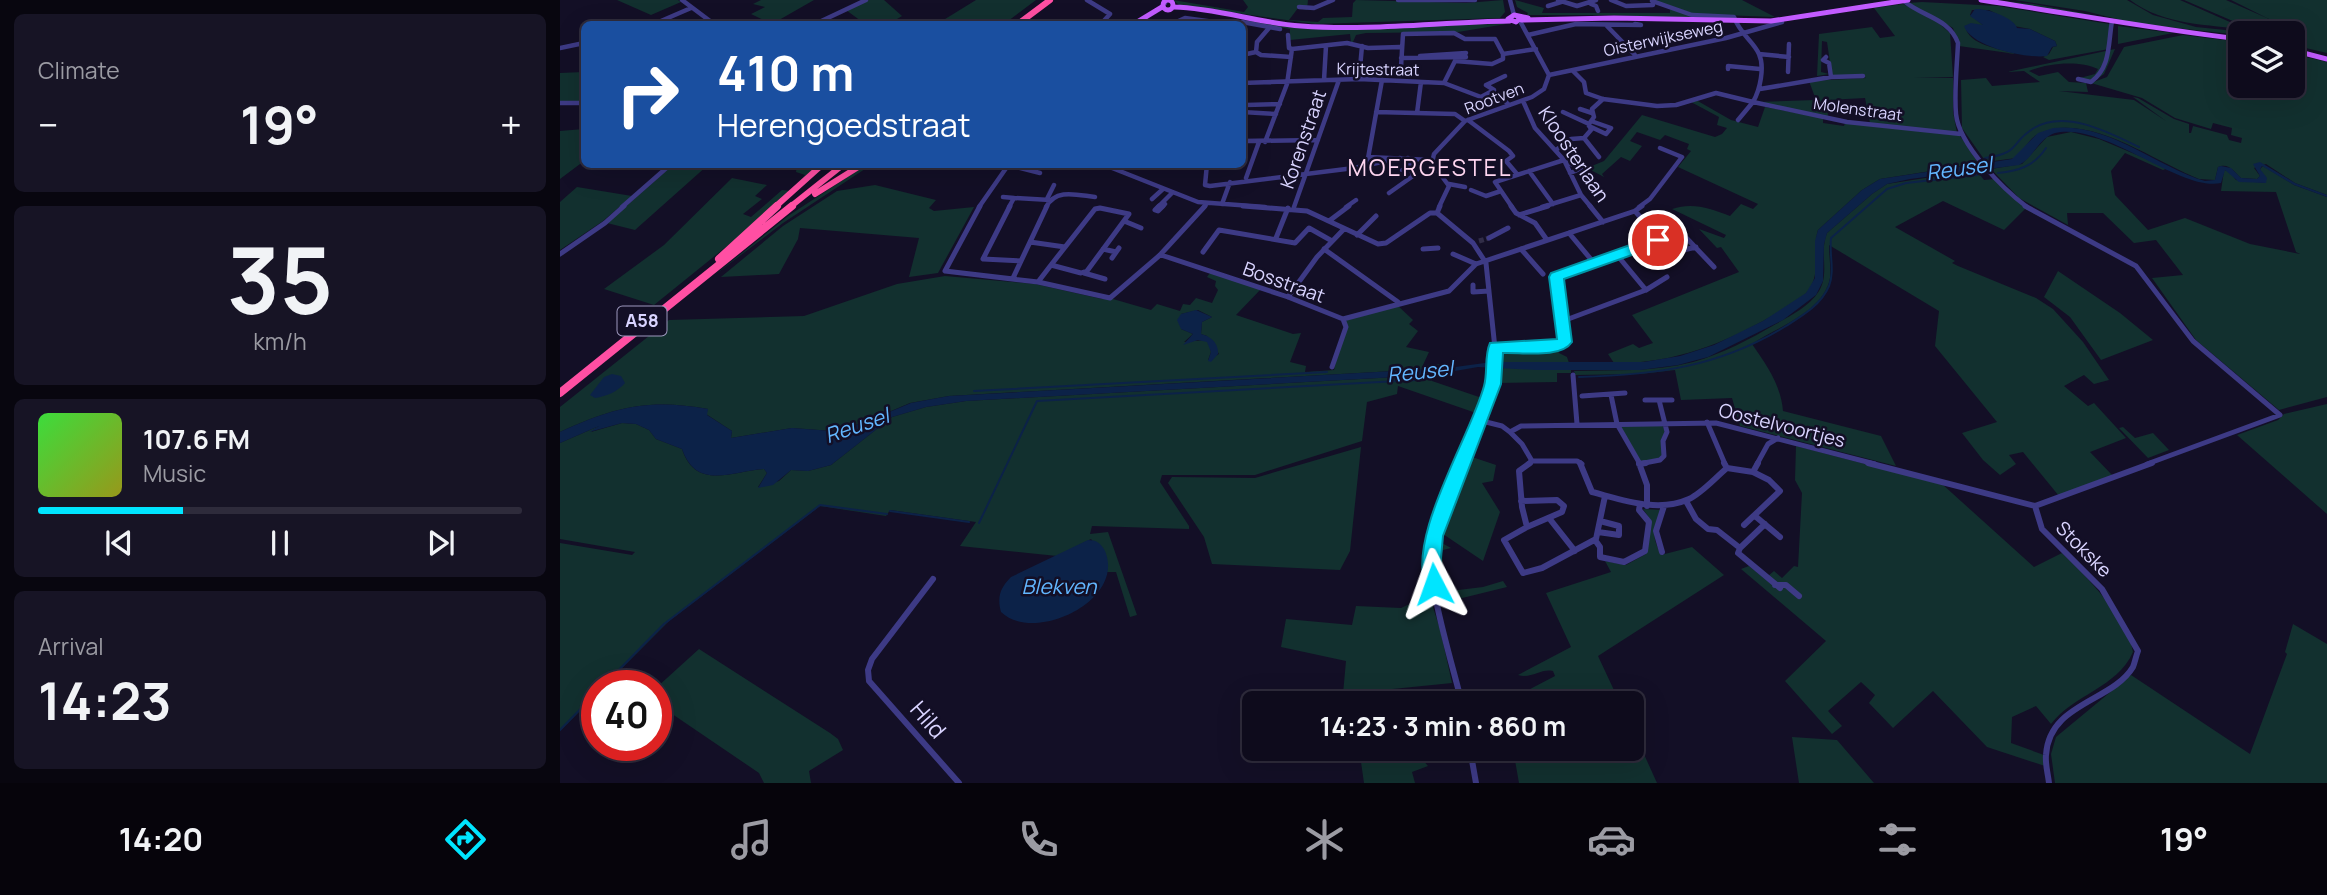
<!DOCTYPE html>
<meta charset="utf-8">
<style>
:root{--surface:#0e0b1c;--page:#171425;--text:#f1f3f6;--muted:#9b9ba3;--line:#2e2b3b;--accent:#00e5ff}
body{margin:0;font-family:Manrope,sans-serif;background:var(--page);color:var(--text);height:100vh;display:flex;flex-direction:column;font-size:26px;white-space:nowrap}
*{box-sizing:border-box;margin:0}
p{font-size:23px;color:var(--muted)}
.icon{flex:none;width:38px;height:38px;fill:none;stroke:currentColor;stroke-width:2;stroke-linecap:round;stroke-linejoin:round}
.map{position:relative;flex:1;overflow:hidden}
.drawer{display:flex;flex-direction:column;gap:14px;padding:14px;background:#08060f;width:560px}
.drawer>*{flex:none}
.guide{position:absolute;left:21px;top:21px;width:665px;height:147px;border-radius:10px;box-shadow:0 7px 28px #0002,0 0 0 2px var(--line);background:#1a4fa0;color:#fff;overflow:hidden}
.tools{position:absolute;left:1668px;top:21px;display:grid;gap:14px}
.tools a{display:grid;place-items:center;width:77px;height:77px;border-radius:10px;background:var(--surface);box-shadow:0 7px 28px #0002,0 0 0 2px var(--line);font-size:35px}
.speed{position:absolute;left:21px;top:670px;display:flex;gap:14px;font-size:35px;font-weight:700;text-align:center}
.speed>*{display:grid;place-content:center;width:91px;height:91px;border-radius:50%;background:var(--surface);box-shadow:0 7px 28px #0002,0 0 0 2px var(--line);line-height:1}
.speed .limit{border:10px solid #d22;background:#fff;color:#111}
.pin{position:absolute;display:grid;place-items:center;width:60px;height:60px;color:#fff;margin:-30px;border:4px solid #fff;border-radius:50%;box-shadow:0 2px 7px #0007}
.me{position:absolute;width:77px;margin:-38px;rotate:356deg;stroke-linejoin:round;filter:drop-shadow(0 0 5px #0008)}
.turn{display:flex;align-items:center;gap:24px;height:147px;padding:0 21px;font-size:32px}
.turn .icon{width:91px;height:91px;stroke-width:2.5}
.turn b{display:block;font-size:49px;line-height:60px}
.big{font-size:52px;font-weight:700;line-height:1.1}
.drawer .widget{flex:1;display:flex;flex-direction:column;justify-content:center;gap:10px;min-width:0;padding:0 24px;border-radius:10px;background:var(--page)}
.drawer .dial{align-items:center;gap:0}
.dial b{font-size:91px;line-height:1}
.song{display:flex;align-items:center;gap:21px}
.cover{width:84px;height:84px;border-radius:10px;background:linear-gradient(135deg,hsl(120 70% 55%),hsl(60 70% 35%))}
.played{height:7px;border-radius:4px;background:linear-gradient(90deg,var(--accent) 30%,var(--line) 30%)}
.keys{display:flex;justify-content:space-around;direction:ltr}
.heat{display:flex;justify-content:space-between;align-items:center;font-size:38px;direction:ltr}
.trip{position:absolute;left:682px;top:691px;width:402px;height:70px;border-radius:10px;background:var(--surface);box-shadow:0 7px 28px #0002,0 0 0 2px var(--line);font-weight:700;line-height:70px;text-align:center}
.tabs{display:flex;height:112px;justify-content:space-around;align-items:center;background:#06040b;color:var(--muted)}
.tabs .icon{width:49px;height:49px}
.tabs .on{color:var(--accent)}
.tabs b{font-size:32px;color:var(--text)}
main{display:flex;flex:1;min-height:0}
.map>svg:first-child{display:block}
.green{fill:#12302f;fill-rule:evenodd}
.water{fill:#0c2248}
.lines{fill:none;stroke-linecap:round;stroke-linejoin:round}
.stream{stroke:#0c2248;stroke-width:2}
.minor-tunnel{stroke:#312d47;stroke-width:5;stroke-dasharray:5 2.5;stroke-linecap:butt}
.minor-far2{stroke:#3d3a85;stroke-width:4.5}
.minor-far1{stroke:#3d3a85;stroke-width:5}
.minor{stroke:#3d3a85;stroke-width:6}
.major{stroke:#c25bff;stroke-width:5}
.highway-far1{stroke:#ff4fa3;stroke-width:6}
.highway{stroke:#ff4fa3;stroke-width:8}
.route{fill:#00e5ff;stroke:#0095a6;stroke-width:2}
.labels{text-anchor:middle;stroke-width:5;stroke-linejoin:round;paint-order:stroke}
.far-street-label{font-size:16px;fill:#d9d4ff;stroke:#130f26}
.shield{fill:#130f26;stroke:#9e99be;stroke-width:2}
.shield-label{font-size:18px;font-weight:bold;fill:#d9d4ff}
.street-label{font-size:19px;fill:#d9d4ff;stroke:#130f26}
.water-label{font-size:21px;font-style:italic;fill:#62b6ff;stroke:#130f26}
.quarter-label{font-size:23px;letter-spacing:2px;fill:#ffd6f0;stroke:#130f26}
.near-street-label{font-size:23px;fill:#d9d4ff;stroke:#130f26}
</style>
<main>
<section class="drawer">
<div class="widget"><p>Climate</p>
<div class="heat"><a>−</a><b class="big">19°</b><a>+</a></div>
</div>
<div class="widget dial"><b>35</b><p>km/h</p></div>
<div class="widget">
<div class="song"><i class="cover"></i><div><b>107.6 FM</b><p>Music</p></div></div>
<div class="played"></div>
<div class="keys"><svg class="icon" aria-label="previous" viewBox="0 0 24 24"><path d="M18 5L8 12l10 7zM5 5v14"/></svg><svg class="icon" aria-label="pause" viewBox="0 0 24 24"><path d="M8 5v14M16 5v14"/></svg><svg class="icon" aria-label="next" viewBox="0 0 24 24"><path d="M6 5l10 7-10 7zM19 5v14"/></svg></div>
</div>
<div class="widget"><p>Arrival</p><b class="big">14:23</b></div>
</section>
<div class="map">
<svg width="1767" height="783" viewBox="0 0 1767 783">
<rect width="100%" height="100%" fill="#130f26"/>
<path class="green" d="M57,0H118L121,2L91,15Z
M201,0H254L212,24L191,14L205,7L193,4Z
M309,0H324L342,16L332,22L363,24H305L286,10Z
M416,0H476L444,24H377Z
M613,0L684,12L688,7L683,0H748L747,10L738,8L729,20L758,22L763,18L792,17L793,3L796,0L906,3L943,0L945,12L940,18L755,24L619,5Z
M955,0L984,8L982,13H1110V9L1174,20L1053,15H967L968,13L957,7Z
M1090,0H1182L1215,17L1135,14Z
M1431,0L1474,4L1565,21L1525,11L1455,0H1567L1593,15L1636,27L1695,33L1689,28L1624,0H1666L1709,19L1671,0H1767V53L1733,45L1732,33L1680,35L1590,25L1613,30Z
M1570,0H1620L1688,30C1647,24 1605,26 1570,0Z
M1362,2L1438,6L1549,24V49L1489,60L1483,57L1489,54L1493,47L1497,46L1495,41L1470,29L1454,26L1445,18L1429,10H1412L1410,15L1423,25L1405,26C1409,46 1439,48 1456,54L1399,46L1393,28L1348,3Z
M1343,4L1375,20L1390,33L1393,77L1354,78H1393V112L1397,133L1310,123L1305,98L1267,100L1268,117L1197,102L1256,100L1249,81L1306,78L1302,76H1272L1267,42L1262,41L1261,72L1269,74L1257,76L1259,34L1312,27L1320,38L1335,36L1314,8Z
M688,20L725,26L946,24L898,32L806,33L796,35L793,42H791L790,34L730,40V29L685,21Z
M1558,26L1613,33L1558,44Z
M1623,35L1680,42V86H1732L1733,68L1745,72L1733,63V54L1767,62V195L1735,183L1706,164L1694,168L1700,176L1697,179L1681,178C1674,172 1669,162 1658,167L1655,180L1639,179C1595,162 1526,110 1478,134C1469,139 1463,151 1456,158L1426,162L1402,128L1401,80L1426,78L1432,86L1480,82L1464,71L1447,72L1555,49L1544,74L1536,80L1520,78L1535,74L1538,69C1519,60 1488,63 1469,71L1479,76L1498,72L1509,82L1526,83L1528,92L1499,91L1574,100L1606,121L1573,97L1578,98L1614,119L1629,124V133H1631L1633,126L1667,135L1669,140L1681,143L1682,138L1671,135L1672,128L1653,123L1651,129L1615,118L1582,98L1531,83L1547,77L1564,47Z
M24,72V102L0,101V73Z
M1136,100L1171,120L1198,127L1205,107L1263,118V123L1284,126L1285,123L1399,135L1422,163L1320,179L1302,190L1258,230C1252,249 1261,270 1250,288C1242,301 1226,308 1212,316C1163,344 1112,364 1054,363L1048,354L1073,344L1079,348L1093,343L1072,315L1179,272L1161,247L1157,248L1139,229L1164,238L1166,235L1112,209C1132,202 1150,208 1170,216L1181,204L1193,209L1198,204L1118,167L1131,151L1127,149L1129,144L1105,135L1100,140L1077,132L1070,141L1082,146L1070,161L1061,157L1042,174L1044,177L1027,168L1044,161L1082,115L1155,137L1162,134L1167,128L1157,125L1159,117L1131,102Z
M24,129V161L0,179V131Z
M1511,132L1539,139L1608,168L1603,170L1565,153L1551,171L1555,195L1588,230L1625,218L1690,244L1740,254L1736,252L1716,192L1661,191L1664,170L1669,171L1676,180L1706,183L1700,169L1703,166L1734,185L1767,197V397L1719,410L1636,340L1592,278L1623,275L1596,240L1574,243L1543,213H1507L1508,225L1459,198L1431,169L1462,164L1487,137Z
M113,165H148L75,230L47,223Z
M237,165H258L198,221L94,305L44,289L104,245L172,178L207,185L195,196L202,199L183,214L191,217L222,190L230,191L245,175L236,172Z
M306,165H311L223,223L152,277L228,216Z
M1416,170L1424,180L1435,179C1462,212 1502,228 1539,247L1465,209L1444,230L1383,201L1335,227L1395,261L1392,263L1398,266L1476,298L1493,309L1523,342L1549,380L1534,384L1524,375L1504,386L1528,406L1534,403L1566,438L1530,452L1552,475L1499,496L1463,452L1449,455L1456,464L1440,475L1423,460L1402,433L1437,422L1375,346L1379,311L1269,245C1269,255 1271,267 1270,278C1264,312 1217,327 1192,344C1206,364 1221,385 1223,411L1321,436L1336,466L1180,426L1172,398L1121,400L1115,370L1080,374L1015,375L1014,371C1053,370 1094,372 1133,362C1162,354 1190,339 1216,324C1231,315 1249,307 1259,291C1270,273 1259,252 1267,233L1312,194L1327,184Z
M315,185L376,200L369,208L374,211L414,207L378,273L349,277L359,238L240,228L238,239L219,274L161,277L223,226L277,191Z
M17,187L72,196L43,221L0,250V202Z
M1498,271L1560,313L1593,340L1541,360L1510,317L1484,297Z
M650,273L701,289L676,315L733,334L741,333L730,362L746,366L745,372L774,370L785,321L836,304L853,320L849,324L858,331L846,347L869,352L863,365L888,364L887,368L389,396L350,403L303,423L272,431L232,428L171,438L172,431L146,414L148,409C90,398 53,407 0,432V407L109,320L244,316L337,284L385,276L475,284L542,299H553L591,310L597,304L620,311L623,304L630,305L636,298L652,303L658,290L655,286L656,281L647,277ZM638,310L652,317L642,322L641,334L647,336L659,354L648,360L651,352L649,343L645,340L624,342L633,334L621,329V314Z
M997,348L999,353L1007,357L1009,363L939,362L943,349Z
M939,367L1011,370V373H997V382L937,383Z
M872,375V381L922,398L916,413L838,386L837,394L807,402L802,441L695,475H602L600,482L629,526V529L532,526L530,534L548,532L577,615L570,617L556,572H547V559L531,539L497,556L400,546L416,522L330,510L326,516L260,506L109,621L44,686H37V694L0,731V543L72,555L75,552L0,539V443L39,426L31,432L62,423L76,424L89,430L96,439L122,449C136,491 172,471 204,469L207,473L198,487L219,481L231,470L248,471L271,465L332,417L366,407L406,401Z
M1767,404V514L1677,435L1718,420L1724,414Z
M1102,424C1107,434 1106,449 1100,459L1081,463L1060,426Z
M1563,427L1575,438L1593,433L1609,450L1588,458L1559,428Z
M1236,446L1382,484L1474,567L1502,553C1526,575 1568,620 1573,652C1557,688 1514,694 1491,724L1476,706L1452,717L1451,743L1484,755L1485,766L1427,747L1373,691L1333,728L1309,703L1315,695L1301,682L1268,711L1282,726L1272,734L1225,681L1266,641L1181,569L1189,566L1219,590L1224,587L1236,596V592L1224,582H1215L1208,576L1214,571L1222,578L1234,566L1238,567L1242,493L1235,480Z
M801,447L790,551L780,570L652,564L644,537L608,483L612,477L695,478Z
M909,456L936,465L933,481L922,483L940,512L923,561L880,532Z
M1083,509L1102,510C1092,530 1092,536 1101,555L1132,547L1164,575L1038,656L1060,703L951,704L949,700L995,676L993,671C981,668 972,679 958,675L1011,647L986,593L1051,572L1045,561L1066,565L1086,554L1090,519Z
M880,542L891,548L883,550L882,553L884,582L890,591L923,587L943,581L947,587L882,603L874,565L877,543Z
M869,595L880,629L892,683L783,694L786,661L721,647L726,619L792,625L796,606L841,608Z
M1733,624L1767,644V783H1495L1491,754L1496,737L1571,675L1690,754L1727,654L1725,652Z
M139,649L270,733L278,739L283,750L249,771L251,783H204L199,773L96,703V688Z
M1073,730L1097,783H959L953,749H1073Z
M1232,737L1277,740L1314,783H1239Z
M813,749H853L868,766L852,772L855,783H804L800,755Z"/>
<path class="water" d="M1415,9C1429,8 1455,19 1457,28L1470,29L1495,41L1497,46L1492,47L1487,56C1467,59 1411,47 1404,26L1411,23L1423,25L1410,16Z
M1493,128C1548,122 1595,166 1645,181L1655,180L1658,167L1661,166L1671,168L1681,178L1697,179L1700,176L1693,164L1700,162L1735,183L1767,195V197L1734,185L1702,166L1700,169L1707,178L1706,183L1679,182L1665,170L1661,183C1620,192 1544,121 1495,133C1479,138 1474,157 1459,165L1350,179L1327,184L1312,194L1267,233L1264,244L1263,281L1256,295L1223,320L1148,357L1118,365L1080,370H977L918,367L872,375L406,401L366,407L332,417L271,465L248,471L231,470L213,485L198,488L207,473L204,469C171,471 137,491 122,449L96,439L89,430L76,424L62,423L29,432L39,426L0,443V432C53,407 90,398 148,409L147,415L172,431L171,438L232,428L272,431L303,423L351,403L389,396L888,368L932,362H1084L1120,356L1154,345L1203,321L1246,293L1255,278V241L1258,230L1302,190L1320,179L1452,159L1478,133Z
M636,310L652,317L642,322L641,334C650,336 659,343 658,354L651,362L648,361L651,352L647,342L638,340L623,345L633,334L621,329L617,320L621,314Z
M52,374L61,376L65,383C57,392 47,396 35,398L30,395L44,377Z
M528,540C536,540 541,543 545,551C566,601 474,644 441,612C437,597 440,588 451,577Z"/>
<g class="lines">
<path class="stream" d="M1425,158C1463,152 1449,143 1474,128C1506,109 1550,133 1579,147
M1438,173C1459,171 1474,166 1486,148
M1019,377C1096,375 1159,367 1226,326C1242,316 1261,305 1269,286C1275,271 1269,254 1271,238L1327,189L1346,183L1417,175
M414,391L767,372
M330,511L409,522
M419,523L477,401L856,380
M43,686L104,624L260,505L327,514
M0,730L37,692"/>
<path class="minor-tunnel" d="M919,241L929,238"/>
<path class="minor-far2" d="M122,0L154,24
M527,0L550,14L541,24
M604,0L605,3
M838,0H915
M950,0L954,15
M998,0L1017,6L1036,0
M1051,0L1066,6L1093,5
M1344,1C1363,17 1389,18 1398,43C1397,66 1394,91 1396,114C1399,145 1443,189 1467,207
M1031,4L1036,6L1038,11
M988,6L1001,2
M739,7L754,8L773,0
M960,21L989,75
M682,22L720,29
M94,24L131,8
M255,24L306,0
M612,24L625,18L669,24
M1046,25L1075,55
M728,35L729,48L732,49
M968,35L1016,24L1081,25L1075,24
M0,48L24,43
M732,49L787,43L808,48L840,47
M696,52L697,42L709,28
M943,54L976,49
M1199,54L1229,57
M682,55L696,52L701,55L731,57
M860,56L906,53
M1266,57L1263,60L1269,63L1271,77
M841,58L906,57
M895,61L932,64L943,59V54
M841,67L843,34L894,33L905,39H935L943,54
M1168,69V66L1200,69
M1013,71L1024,82L1026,93L1043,99L1097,106L1116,105L1156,93L1193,102C1200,90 1205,67 1199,54C1193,41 1180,34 1174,17L1132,15L1092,1
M1228,72L1229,44
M989,75L1166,38L1222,22
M799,79L802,46
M1518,79L1531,82C1551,67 1548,44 1552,21
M764,80L766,46
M682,83L799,79L884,83L921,97L945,101L949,105
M884,83L895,61
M1200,89L1271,77L1303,76
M921,97L934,90L926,85L945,76
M963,101L975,128L1004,160L1021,195L1031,207
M0,103H24
M1020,109L1032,113
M682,110L686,105L720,104
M682,112L716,114
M816,112L895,114L905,121
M1003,112L1029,124
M857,113L861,82
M908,120L949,151L953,156L946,161L957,174
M1178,120L1193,102L1287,122L1401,134
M1029,126L1046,134L1051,128L1031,121
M1024,138L1031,130L1029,124L1034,117L1032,109L1043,99
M682,141L758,140
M705,142L727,84L732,49
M996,150L1011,139L1024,138L1039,157
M808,157L871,160
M1005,162L1023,168L1010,173
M542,164L638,202L705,207
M647,164L645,185L650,186L794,168L840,158
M807,164L822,80
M448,165L480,173
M842,170L851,169L848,158
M969,171L993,204
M686,178L699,142
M889,184L905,187
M911,190L926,196L941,191
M829,193L853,176L851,169
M443,197L454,198
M487,199L494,185
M592,199L603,189
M602,203L612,193
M662,204L670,182
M62,207L111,164
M419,207L449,164
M449,207L454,198L490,200
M486,207C496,188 517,195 535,197
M598,207L602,203
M602,207L605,204L602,203
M644,207L647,203
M734,207L779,80
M786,207L796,200
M879,207L889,186L872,163L874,154L905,121L972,97L984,89L989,75
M952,207L935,182L1004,160
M982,207L1021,195
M1079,207L1090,199L1122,157L1100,148"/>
<path class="minor-far1" d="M420,206L385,271L478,282L550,298L600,255L645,206
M450,206L423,259L461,261
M599,206L595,210L598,211L603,206
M683,206L747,211L818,244L826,243L870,213H877
M951,206L956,213L975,223L987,240
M1030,206L1043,222
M1465,206L1576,266L1633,341L1720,415L1587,464
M540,208L569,214L527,271L521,273L491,265L535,209Z
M1075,211L1111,253L1136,247
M877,213L913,243L926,263L936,358L933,384L901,464
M877,213L880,206
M959,215L988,206
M564,221L581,228
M769,221L789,206
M1115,226L1154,267
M1009,233L1034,263
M797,235L816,216
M716,238L728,208
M929,238L948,228
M470,242L505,247
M543,249L556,252
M764,249L838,302
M863,249L878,248
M961,249L983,274
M643,252L659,230L735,243L749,228L772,241
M0,254L45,223L64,206
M893,254L916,264
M601,255L728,297L783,319L889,291L916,264L1075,211L1082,206
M552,258L559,248
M524,273L545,279
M453,278L487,206
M478,282L491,265
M913,285V292L929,291
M1086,290L1107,277
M728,297L757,257L784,229
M1003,321L1086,290L1057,255
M935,347L997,346L1005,342L996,277L1098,240
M772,367L786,327L783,319
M1013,375L1017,424
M1051,395L1057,424L1080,464
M1022,396L1065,393
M1085,400H1112
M918,420L942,426L950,432L961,426L1156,423L1315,464
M1147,422L1165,464
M950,432L962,444L972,461H1017L1022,464
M968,464L972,461
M1079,464L1100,460L1104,456L1103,441L1107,432L1099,400
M1197,464L1208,444L1218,438"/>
<path class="minor" d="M902,463C890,491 877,519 872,550C866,582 894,669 902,704
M970,463L959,471L962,507L967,527L944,540L963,573L982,568L1036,539L1045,496
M1020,463L1032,492C1063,500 1098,513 1129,499C1142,493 1155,478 1167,468L1193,472L1198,463
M1079,463L1087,485V506
M1164,463L1167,468
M1308,463L1475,506
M1079,464L1086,463
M961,501L997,500L1004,506L1002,512L967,527
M1126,501L1136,519L1148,529L1157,530L1180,548L1178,553L1220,588
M1195,516L1220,537
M989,518L1015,551
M1184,525L1220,491L1209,480L1193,472
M1038,532L1059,535V526L1040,521
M1035,540L1040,547V557L1064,562L1085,551L1089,522L1079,510L1080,504
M1180,548L1205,524
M1102,552L1096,531L1104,506
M373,579L312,659L308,670L309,681L399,783
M1215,585H1226L1239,596
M910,749L916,783
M1489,783C1488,774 1485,764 1486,755C1489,703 1552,702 1573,667C1575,662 1576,656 1578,651L1542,589L1482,529L1475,506L1592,463"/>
<path class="major" d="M1421,0C1508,13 1593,29 1680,39
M603 5a5 5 0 1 1 10 0a5 5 0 1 1-10 0Z
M614,7C657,8 698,23 741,26C810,31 881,22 950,21
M961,17L956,22L948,19L954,15L968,18
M961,20L1054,18L1211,21L1348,0
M574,24L602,7
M1732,50L1767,59"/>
<path class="highway-far1" d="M458,24L490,0
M255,194L303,164
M215,207L263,164
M230,207L284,164"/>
<path class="highway" d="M159,259L217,206
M0,393L232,206"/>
</g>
<path class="route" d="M1098,235L1103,237V244L1004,279L1012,342C1001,359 961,352 943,353L941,384L883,536L880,569L883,584L880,590L874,593L867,590C844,540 910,438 924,386C928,372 924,356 930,343L997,339L989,277L991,273Z"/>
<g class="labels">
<g class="far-street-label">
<text transform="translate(1103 38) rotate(-12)" y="6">Oisterwijkseweg</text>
<text transform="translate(818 69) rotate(1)" y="6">Krijtestraat</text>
<text transform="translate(934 98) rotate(-21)" y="6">Rootven</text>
<text transform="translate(1298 109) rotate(8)" y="6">Molenstraat</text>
</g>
<rect class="shield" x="57.5" y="306.5" width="49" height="29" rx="5"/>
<g class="shield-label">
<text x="82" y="327">A58</text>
</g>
<g class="street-label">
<text transform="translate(743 139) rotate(-71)" y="7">Korenstraat</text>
<text transform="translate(1014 154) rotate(56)" y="7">Kloosterlaan</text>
<text transform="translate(724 282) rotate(20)" y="7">Bosstraat</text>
<text transform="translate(1222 425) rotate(14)" y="7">Oostelvoortjes</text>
<text transform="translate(1524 549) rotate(45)" y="7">Stokske</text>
</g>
<g class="water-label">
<text transform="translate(1399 169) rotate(-8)" y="7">Reusel</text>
<text transform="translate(860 372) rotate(-6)" y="7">Reusel</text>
<text transform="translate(297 426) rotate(-19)" y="7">Reusel</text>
<text x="499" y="594">Blekven</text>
</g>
<g class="quarter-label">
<text x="870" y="176">MOERGESTEL</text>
</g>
<g class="near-street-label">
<text transform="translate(368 720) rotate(49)" y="8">Hild</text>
</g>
</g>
</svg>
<div class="tools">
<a><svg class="icon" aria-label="layers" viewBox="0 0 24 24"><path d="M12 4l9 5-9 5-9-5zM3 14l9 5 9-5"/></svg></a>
</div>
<div class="speed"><div class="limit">40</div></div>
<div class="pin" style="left:1098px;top:240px;background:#d93025"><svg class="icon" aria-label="arrive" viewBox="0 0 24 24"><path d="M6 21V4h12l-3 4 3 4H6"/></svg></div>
<svg class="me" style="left:874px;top:584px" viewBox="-20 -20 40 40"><path d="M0-17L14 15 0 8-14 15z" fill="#00e5ff" stroke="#fff" stroke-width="4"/></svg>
<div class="trip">14:23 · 3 min · 860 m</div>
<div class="guide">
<div class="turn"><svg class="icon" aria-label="right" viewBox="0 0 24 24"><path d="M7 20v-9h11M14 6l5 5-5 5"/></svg><div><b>410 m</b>Herengoedstraat</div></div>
</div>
</div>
</main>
<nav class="tabs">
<b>14:20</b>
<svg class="icon on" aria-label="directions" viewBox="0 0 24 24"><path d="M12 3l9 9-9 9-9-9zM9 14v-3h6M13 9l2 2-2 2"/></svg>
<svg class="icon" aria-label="music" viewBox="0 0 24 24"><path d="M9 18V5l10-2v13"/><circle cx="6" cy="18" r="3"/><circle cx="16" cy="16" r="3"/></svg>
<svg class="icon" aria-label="phone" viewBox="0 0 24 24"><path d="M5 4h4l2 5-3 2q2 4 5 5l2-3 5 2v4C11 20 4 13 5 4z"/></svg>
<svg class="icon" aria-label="climate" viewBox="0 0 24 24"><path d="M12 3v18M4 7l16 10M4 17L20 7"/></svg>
<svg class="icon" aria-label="car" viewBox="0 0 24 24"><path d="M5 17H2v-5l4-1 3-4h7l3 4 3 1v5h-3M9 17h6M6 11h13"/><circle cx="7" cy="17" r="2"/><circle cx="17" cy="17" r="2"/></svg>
<svg class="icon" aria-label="filters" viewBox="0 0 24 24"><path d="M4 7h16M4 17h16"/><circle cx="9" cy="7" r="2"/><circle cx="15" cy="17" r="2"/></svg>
<b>19°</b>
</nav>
